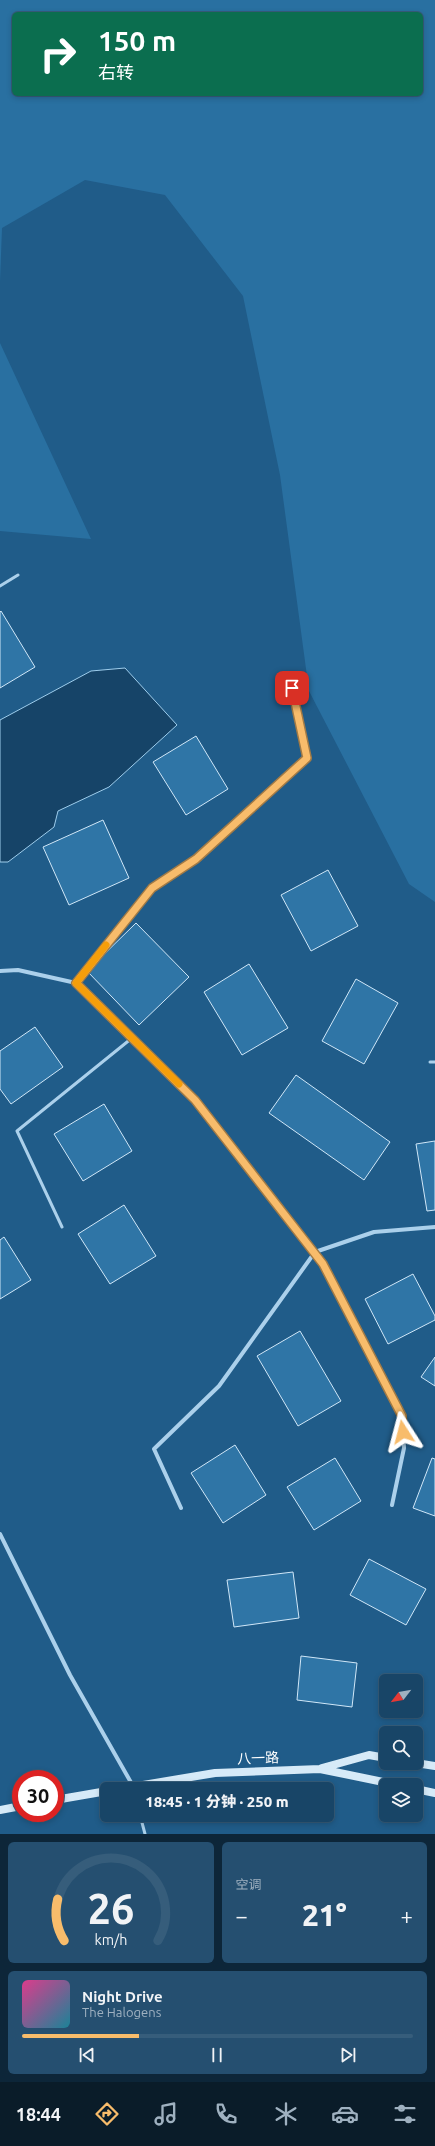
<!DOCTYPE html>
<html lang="zh">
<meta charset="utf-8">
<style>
:root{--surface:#184567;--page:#254f70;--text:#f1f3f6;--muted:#9fb1c0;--line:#365d7b;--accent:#f8bc6b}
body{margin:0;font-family:Ubuntu,"Noto Sans SC",sans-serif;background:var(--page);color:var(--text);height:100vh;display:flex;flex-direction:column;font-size:15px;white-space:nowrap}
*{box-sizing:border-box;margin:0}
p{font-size:13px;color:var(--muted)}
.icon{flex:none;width:22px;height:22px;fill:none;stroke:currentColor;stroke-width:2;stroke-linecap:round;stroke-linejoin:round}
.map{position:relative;height:1834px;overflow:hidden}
.drawer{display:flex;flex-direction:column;gap:8px;padding:8px;background:#0d2639;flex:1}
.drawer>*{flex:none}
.top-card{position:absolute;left:12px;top:12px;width:411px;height:84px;border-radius:6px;box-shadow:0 2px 6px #0003,0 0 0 1px var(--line);background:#0b6e4f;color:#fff;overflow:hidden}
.needle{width:26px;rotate:239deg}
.tools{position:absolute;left:379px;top:1674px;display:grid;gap:8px}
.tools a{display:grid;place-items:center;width:44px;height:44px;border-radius:6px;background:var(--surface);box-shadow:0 2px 6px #0003,0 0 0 1px var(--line);font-size:20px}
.speed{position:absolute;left:12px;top:1770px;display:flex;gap:8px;font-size:20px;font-weight:700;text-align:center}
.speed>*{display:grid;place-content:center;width:52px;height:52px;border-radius:50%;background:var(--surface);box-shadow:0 2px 6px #0003,0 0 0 1px var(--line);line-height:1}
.speed .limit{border:6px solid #d22;background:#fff;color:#111}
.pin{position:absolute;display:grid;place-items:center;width:34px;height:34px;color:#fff;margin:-17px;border-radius:8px;box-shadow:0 2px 6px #0006}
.me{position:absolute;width:44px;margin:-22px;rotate:351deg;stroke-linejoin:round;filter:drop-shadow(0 0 3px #0008)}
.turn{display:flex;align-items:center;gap:14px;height:84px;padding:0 20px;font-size:18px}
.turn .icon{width:52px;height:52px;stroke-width:2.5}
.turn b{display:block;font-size:28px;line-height:34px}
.big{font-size:30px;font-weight:800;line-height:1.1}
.drawer .widget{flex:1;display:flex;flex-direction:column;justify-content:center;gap:6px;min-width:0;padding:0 14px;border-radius:6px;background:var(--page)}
.drawer .dial{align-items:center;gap:0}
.dial svg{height:104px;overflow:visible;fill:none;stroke:var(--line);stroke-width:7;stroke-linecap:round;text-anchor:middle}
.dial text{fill:var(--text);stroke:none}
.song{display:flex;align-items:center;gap:12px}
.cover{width:48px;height:48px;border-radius:6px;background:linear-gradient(135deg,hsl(330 70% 55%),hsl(190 70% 35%))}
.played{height:4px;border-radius:2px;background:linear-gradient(90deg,var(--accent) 30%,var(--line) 30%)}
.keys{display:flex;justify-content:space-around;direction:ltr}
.heat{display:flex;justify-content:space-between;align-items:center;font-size:22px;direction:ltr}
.drawer .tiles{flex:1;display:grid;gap:8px;grid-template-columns:1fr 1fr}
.widget:last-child{grid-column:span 2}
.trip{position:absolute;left:100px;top:1782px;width:234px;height:40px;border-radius:6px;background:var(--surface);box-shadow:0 2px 6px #0003,0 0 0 1px var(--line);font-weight:800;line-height:40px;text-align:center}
.tabs{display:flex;height:64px;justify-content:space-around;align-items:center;background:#0a1c29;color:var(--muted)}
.tabs .icon{width:28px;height:28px}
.tabs .active{color:var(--accent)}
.tabs b{font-size:18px;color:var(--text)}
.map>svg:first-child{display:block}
.green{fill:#2970a1;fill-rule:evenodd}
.water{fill:#164468;stroke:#9ecdec}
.building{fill:#2f75a6;stroke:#d0e7f8}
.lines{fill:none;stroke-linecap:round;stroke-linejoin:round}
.service{stroke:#abd0eb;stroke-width:3}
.minor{stroke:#abd0eb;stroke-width:4}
.secondary{stroke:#d6eaf8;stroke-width:8}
.route-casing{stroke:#a17a46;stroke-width:10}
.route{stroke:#f8bc6b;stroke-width:7}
.slow{stroke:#f59e0b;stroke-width:7}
.labels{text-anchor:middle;stroke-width:4;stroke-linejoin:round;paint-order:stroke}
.street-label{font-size:14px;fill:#fff;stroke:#205c89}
</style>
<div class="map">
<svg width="435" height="1834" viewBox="0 0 435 1834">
<rect width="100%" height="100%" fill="#205c89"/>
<path class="green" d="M0,0H435V902L409,884L309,691L280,475L243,296L165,195L85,180L2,228L0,282ZM14,14H421V94H14Z
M0,343L91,539L0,531Z"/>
<path class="water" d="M125,668L177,725L109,787L58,811L54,827L8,862H0V720L91,671Z"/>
<path class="building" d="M1,611L35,667L0,688V612Z
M196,736L228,789L186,815L153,762Z
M103,820L129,878L69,905L43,847Z
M328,870L358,926L311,951L281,895Z
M136,923L189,977L139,1025L87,971Z
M249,964L288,1028L242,1055L204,992Z
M356,979L398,1003L364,1064L322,1041Z
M35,1027L63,1067L11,1104L0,1089V1051Z
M296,1075L390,1142L364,1180L269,1113Z
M104,1104L132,1151L83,1181L54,1134Z
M435,1141V1210L427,1211L416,1144Z
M124,1205L156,1256L110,1284L78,1234Z
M4,1237L31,1280L0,1299V1240Z
M413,1274L435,1316V1320L388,1344L365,1299Z
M300,1331L341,1401L298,1426L257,1356Z
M435,1357V1386L421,1377Z
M235,1445L266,1495L223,1523L191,1473Z
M335,1458L361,1501L314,1530L287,1487Z
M432,1458L435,1459V1516L413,1508Z
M369,1559L426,1589L406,1625L350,1595Z
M293,1572L299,1618L234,1627L227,1580Z
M301,1656L357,1663L352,1707L297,1700Z"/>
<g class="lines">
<path class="service" d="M0,586L18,575
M76,983L152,888L197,859L307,758L292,688
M430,1062H435
M62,1227L17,1131L132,1038
M140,1815L145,1834"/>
<path class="minor" d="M0,971L18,970L76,983L195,1100L323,1264L402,1416L404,1448L392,1505
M181,1508L154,1449L219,1386L315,1252L374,1232L435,1227
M0,1534L70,1675L133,1786"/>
<path class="secondary" d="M416,1763L435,1766
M322,1768L369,1755L386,1758
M119,1789L215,1773L320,1769L398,1785
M416,1789L435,1793
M55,1800L107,1791
M0,1810L21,1806"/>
</g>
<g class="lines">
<defs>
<path id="route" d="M292,688L307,758L196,859L152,888L76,983L195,1100L323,1264L402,1416L403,1432"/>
</defs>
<use href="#route" class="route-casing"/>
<use href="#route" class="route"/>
<path class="slow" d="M106,945L76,983L179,1084"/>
</g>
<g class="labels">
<g class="street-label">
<text transform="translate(258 1758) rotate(-2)" y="5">八一路</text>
</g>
</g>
</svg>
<div class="tools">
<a><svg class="needle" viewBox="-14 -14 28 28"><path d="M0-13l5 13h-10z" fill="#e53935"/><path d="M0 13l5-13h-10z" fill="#9fb1c0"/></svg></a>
<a><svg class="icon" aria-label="search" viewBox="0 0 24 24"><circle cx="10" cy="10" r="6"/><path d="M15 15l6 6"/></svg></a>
<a><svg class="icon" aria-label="layers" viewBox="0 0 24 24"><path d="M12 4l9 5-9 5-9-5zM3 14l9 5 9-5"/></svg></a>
</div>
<div class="speed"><div class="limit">30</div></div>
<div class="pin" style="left:292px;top:688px;background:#d93025"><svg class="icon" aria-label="arrive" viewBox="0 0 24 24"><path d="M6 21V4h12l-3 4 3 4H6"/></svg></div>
<svg class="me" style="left:403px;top:1432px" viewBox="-20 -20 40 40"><path d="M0-17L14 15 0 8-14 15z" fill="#f8bc6b" stroke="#fff" stroke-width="4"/></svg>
<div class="trip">18:45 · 1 分钟 · 250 m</div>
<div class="top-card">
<div class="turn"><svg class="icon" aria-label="right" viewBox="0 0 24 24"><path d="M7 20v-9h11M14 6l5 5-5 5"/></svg><div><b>150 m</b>右转</div></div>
</div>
</div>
<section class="drawer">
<div class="tiles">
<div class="widget dial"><svg viewBox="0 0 100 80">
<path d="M14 69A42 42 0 1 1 86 69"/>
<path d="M14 69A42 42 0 0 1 9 37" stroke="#f8bc6b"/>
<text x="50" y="56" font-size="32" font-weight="700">26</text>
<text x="50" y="72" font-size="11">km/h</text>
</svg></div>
<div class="widget"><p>空调</p>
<div class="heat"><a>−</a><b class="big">21°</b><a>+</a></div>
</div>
<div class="widget">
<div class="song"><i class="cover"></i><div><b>Night Drive</b><p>The Halogens</p></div></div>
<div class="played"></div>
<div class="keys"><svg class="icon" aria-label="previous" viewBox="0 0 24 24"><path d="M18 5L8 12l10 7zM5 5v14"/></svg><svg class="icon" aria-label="pause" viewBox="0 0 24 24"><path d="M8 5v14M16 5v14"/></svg><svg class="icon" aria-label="next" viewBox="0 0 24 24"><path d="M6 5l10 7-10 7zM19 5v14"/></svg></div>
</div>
</div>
</section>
<nav class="tabs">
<b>18:44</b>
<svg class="icon active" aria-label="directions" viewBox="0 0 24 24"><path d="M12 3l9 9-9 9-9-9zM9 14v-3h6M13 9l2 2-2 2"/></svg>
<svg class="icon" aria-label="music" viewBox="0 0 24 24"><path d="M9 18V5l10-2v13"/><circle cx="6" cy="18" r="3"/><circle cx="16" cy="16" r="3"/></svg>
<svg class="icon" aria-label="phone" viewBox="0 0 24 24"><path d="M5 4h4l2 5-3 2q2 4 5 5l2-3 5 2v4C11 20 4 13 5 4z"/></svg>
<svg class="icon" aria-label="climate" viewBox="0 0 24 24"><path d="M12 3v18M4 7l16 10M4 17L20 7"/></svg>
<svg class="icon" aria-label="car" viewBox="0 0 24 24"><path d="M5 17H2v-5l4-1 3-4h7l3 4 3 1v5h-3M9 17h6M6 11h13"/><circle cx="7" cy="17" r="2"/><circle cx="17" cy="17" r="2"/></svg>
<svg class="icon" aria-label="filters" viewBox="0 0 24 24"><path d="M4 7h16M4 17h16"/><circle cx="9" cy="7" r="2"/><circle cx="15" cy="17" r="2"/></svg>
</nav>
